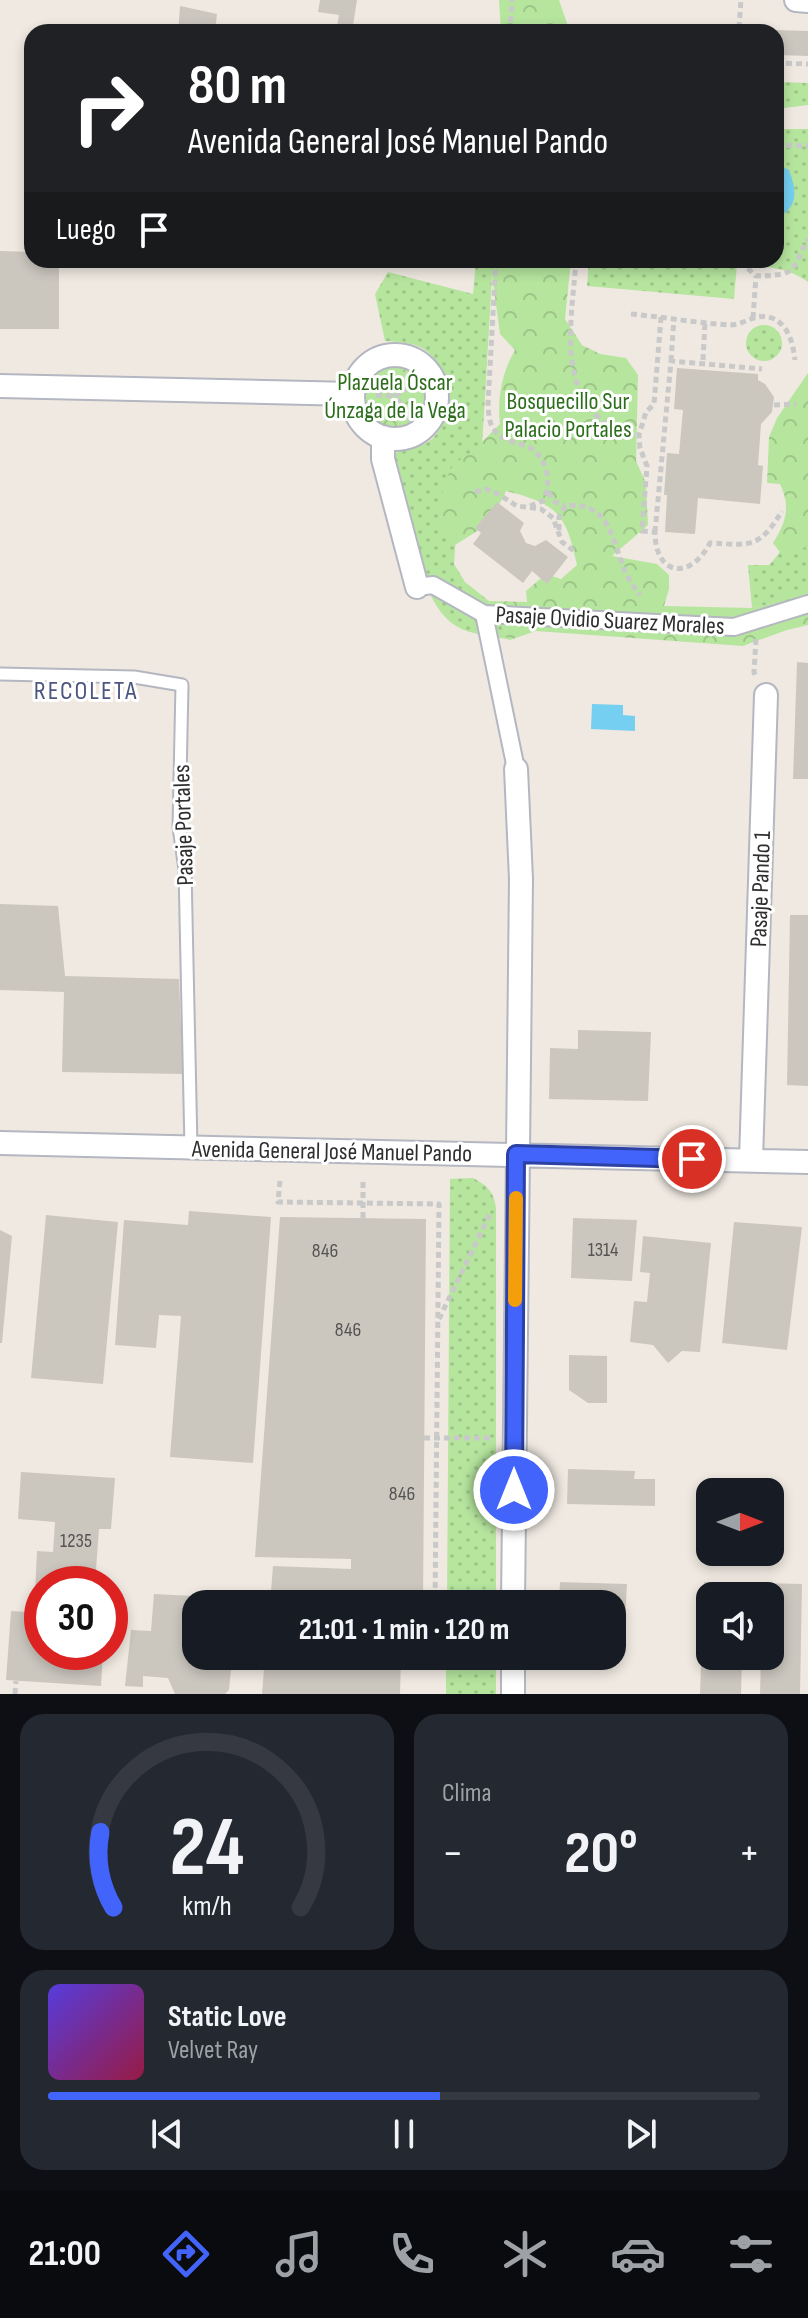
<!DOCTYPE html>
<html lang="es">
<meta charset="utf-8">
<style>
:root{--surface:#171b24;--page:#242831;--text:#f1f3f6;--muted:#9ea1a6;--line:#363941;--accent:#4264fb}
body{margin:0;font-family:"Sofia Sans Condensed",sans-serif;background:var(--page);color:var(--text);height:100vh;display:flex;flex-direction:column;font-size:30px;white-space:nowrap}
*{box-sizing:border-box;margin:0}
p{font-size:26px;color:var(--muted)}
.icon{flex:none;width:44px;height:44px;fill:none;stroke:currentColor;stroke-width:2;stroke-linecap:round;stroke-linejoin:round}
.map{position:relative;height:1694px;overflow:hidden}
.side{display:flex;flex-direction:column;gap:20px;padding:20px;background:#0d0f14;flex:1}
.side>*{flex:none}
.banner{position:absolute;left:24px;top:24px;width:760px;height:244px;border-radius:24px;box-shadow:0 4px 12px #0003;background:#202124;color:#fff;overflow:hidden}
.needle{width:52px;rotate:90deg}
.fabs{position:absolute;left:696px;top:1478px;display:grid;gap:16px}
.fabs a{display:grid;place-items:center;width:88px;height:88px;border-radius:16px;background:var(--surface);box-shadow:0 4px 12px #0003;font-size:40px}
.speed{position:absolute;left:24px;top:1566px;display:flex;gap:16px;font-size:40px;font-weight:700;text-align:center}
.speed>*{display:grid;place-content:center;width:104px;height:104px;border-radius:50%;background:var(--surface);box-shadow:0 4px 12px #0003;line-height:1}
.speed .limit{border:12px solid #d22;background:#fff;color:#111}
.pin{position:absolute;display:grid;place-items:center;width:68px;height:68px;color:#fff;margin:-34px;border:4px solid #fff;border-radius:50%;box-shadow:0 2px 8px #0007}
.me{position:absolute;width:88px;margin:-44px;rotate:0deg;stroke-linejoin:round;filter:drop-shadow(0 0 6px #0008)}
.turn{display:flex;align-items:center;gap:28px;height:168px;padding:0 32px;font-size:36px}
.turn .icon{width:104px;height:104px;stroke-width:2.5}
.turn b{display:block;font-size:56px;line-height:68px}
.then{display:flex;align-items:center;height:76px;padding:0 32px;background:#0003;gap:16px;font-size:30px}
.big{font-size:60px;font-weight:700;line-height:1.1}
.side .tile{flex:1;display:flex;flex-direction:column;justify-content:center;gap:12px;min-width:0;padding:0 28px;border-radius:24px;background:var(--page)}
.side .dial{align-items:center;gap:0}
.dial svg{height:208px;overflow:visible;fill:none;stroke:var(--line);stroke-width:7;stroke-linecap:round;text-anchor:middle}
.dial text{fill:var(--text);stroke:none}
.song{display:flex;align-items:center;gap:24px}
.cover{width:96px;height:96px;border-radius:12px;background:linear-gradient(135deg,hsl(250 70% 55%),hsl(340 70% 35%))}
.played{height:8px;border-radius:4px;background:linear-gradient(90deg,var(--accent) 55%,var(--line) 55%)}
.keys{display:flex;justify-content:space-around;direction:ltr}
.heat{display:flex;justify-content:space-between;align-items:center;font-size:44px;direction:ltr}
.side .tiles{flex:1;display:grid;gap:20px;grid-template-columns:1fr 1fr}
.tile:last-child{grid-column:span 2}
.trip{position:absolute;left:182px;top:1590px;width:444px;height:80px;border-radius:24px;background:var(--surface);box-shadow:0 4px 12px #0003;font-weight:700;line-height:80px;text-align:center}
.tabs{display:flex;height:128px;justify-content:space-around;align-items:center;background:#090b0e;color:var(--muted)}
.tabs .icon{width:56px;height:56px}
.tabs .active{color:var(--accent)}
.tabs b{font-size:36px;color:var(--text)}
.map>svg:first-child{display:block}
.grass{fill:url(#grass-dots)}
.forest{fill:url(#forest-crowns)}
.water{fill:#75cff0}
.building{fill:#cbc7bf}
.lines{fill:none;stroke-linecap:round;stroke-linejoin:round}
.service-casing{stroke:#b4b7c1;stroke-width:15}
.pedestrian-casing{stroke:#b4b7c1;stroke-width:20}
.minor-casing{stroke:#b4b7c1;stroke-width:26}
.path{stroke:#c9c9c9;stroke-width:5;stroke-dasharray:6 4;stroke-linecap:butt}
.service{stroke:#fff;stroke-width:11}
.pedestrian{stroke:#fff;stroke-width:16}
.minor{stroke:#fff;stroke-width:22}
.route-casing{stroke:#2b41a3;stroke-width:20}
.route{stroke:#4264fb;stroke-width:14}
.slow{stroke:#f59e0b;stroke-width:14}
.labels{text-anchor:middle;stroke-width:6;stroke-linejoin:round;paint-order:stroke}
.number-label{font-size:20px;fill:#555452}
.park-label{font-size:24px;fill:#2c6e1b;stroke:#fff}
.street-label{font-size:24px;fill:#2e2e2e;stroke:#fff}
.neighbourhood-label{font-size:26px;letter-spacing:2px;fill:#4d5680;stroke:#fff}
</style>
<div class="map">
<svg width="808" height="1694" viewBox="0 0 808 1694">
<defs>
<pattern id="grass-dots" width="8" height="8" patternUnits="userSpaceOnUse" patternTransform="scale(2)"><rect width="8" height="8" fill="#b6e59e"/><path d="M2 2h.1M6 6h.1" fill="none" stroke="#9dc588" stroke-width="1.8" stroke-linecap="round"/></pattern>
<pattern id="forest-crowns" width="20" height="18" patternUnits="userSpaceOnUse" patternTransform="scale(2)"><rect width="20" height="18" fill="#b6e59e"/><path d="M2 6a3 3 0 1 1 6 0M12 15a3 3 0 1 1 6 0" fill="none" stroke="#9dc588"/></pattern>
</defs>
<rect width="100%" height="100%" fill="#efe9e1"/>
<path class="grass" d="M782,82L808,83V105L784,108L778,105L776,87Z
M776,129H808V282C781,264 767,269 737,264L734,299L587,286L589,260H776Z
M476,260H493L481,464L461,462L454,564L465,582L489,601L510,640C494,636 470,635 456,626C415,601 405,501 395,455L398,450C408,447 419,448 428,442C457,422 451,365 422,348C411,342 398,342 385,341L375,294L388,272L473,294Z
M746 343a18 18 0 1 1 36 0a18 18 0 1 1-36 0Z
M808,506V592H783L782,602L752,608L748,565H769C787,548 791,524 808,506Z
M473,1178C487,1185 494,1192 496,1208V1604H447L450,1183V1179Z
M446,1656H496V1694H446Z"/>
<path class="forest" d="M499,0H559L570,32H501Z
M490,260H571L565,319L582,345L600,354L626,358L638,375L636,461L646,483L648,525L612,556L657,564L669,575V589L664,606L752,608L781,602L783,592H808V625L787,630L743,646L536,631L510,640L489,601L527,602L526,591L546,574L561,579L577,565C566,514 558,504 506,491L490,523L455,545L441,530L440,509L444,483L453,465L475,449L500,424C497,399 502,372 515,350L500,334Z
M362 396a33 33 0 1 1 66 0a33 33 0 1 1-66 0Z
M808,373V545L786,560L773,543C786,523 791,506 780,484L767,483L769,437L777,418Z"/>
<path class="water" d="M779,165L789,170C796,189 799,204 781,216L776,215V167Z
M592,704L623,705V715L635,716V731L591,729Z"/>
<path class="building" d="M320,0H357L352,32H336L339,15L318,12Z
M180,6L217,14L215,32H178Z
M690,25L743,28V32H689Z
M776,30L808,31V56L776,55Z
M0,251L32,252V260H59V329H0Z
M677,368L758,374V380L765,384L774,397L772,412L761,424L758,465L763,466L760,504L698,498L695,534L665,532L667,495H664L667,453L679,454L683,410L674,409Z
M497,502L524,523L520,531L526,543L535,546L546,540L568,557L547,584L532,571L523,583L473,544L481,533L475,528Z
M797,662L808,663V779H793Z
M0,904L58,906L65,976L179,979L183,1074L62,1072L64,992L0,990Z
M790,915H808V1086L787,1085Z
M578,1030L651,1032L648,1101L549,1099L550,1048L578,1049Z
M189,1211L271,1217L253,1463L170,1457L181,1316L159,1315L156,1348L115,1345L124,1220L188,1225Z
M46,1215L118,1222L103,1384L31,1378Z
M280,1217L426,1219L423,1604H270L273,1566L351,1569V1559L255,1557Z
M573,1218L637,1220L632,1281L571,1278Z
M734,1222L802,1227L787,1350L722,1343Z
M0,1230L12,1236L2,1343H0Z
M643,1236L711,1243L700,1352L682,1351L668,1363L653,1345L630,1342L634,1301L647,1302L650,1273L640,1272Z
M569,1355L607,1356V1403H588L569,1390Z
M568,1469L635,1471L634,1479H655V1506L567,1504Z
M21,1472L115,1478L111,1529H99L95,1584H42V1594L35,1593L37,1551L53,1552L55,1522L18,1519Z
M560,1582L627,1584L625,1619H612V1604H559Z
M704,1582H744V1596H710V1656H742L741,1694H700Z
M762,1583L802,1584L800,1694H760L761,1656H770V1596H762Z
M154,1594L233,1598V1604H196V1656H220L231,1669L229,1690L225,1694H175L168,1678L143,1676V1687L125,1686L131,1630L151,1631Z
M11,1611L42,1613V1652H103L101,1686L6,1680Z
M265,1656H401L400,1694H262Z"/>
<g class="lines">
<defs>
<path id="service" d="M0,674L134,677L182,685L179,827L185,870L191,1148"/>
<path id="pedestrian" d="M417,587L433,585L484,614L734,627L808,604
M484,614L516,769"/>
<path id="minor" d="M796,0L808,1
M353 397a42 42 0 1 1 84 0a42 42 0 1 1-84 0Z
M0,386L353,394
M383,437V459L417,587
M0,1143L808,1162
M751,1160L766,695
M513,1604L521,879L516,769
M513,1694V1656"/>
</defs>
<use href="#service" class="service-casing"/>
<use href="#pedestrian" class="pedestrian-casing"/>
<use href="#minor" class="minor-casing"/>
<path class="path" d="M739,28L741,0
M510,32L512,0
M776,63L808,64
M776,145L808,146
M496,260L488,403C489,415 488,424 497,433C506,443 521,442 532,449C548,461 552,484 543,501L530,506
M576,260C573,310 558,375 596,415C609,428 620,434 639,435
M743,260L745,266L756,276C799,275 790,272 808,239
M631,314C664,317 697,323 730,325C744,325 756,312 772,318C789,325 793,344 795,360
M661,317L654,404L646,412L639,435L640,448L647,466L642,531L655,532C655,577 691,580 710,543C751,545 759,549 782,511
M753,318L756,276
M703,360L705,322
M671,361L674,318
M376,395L395,396
M774,405L796,404
M412,421L395,396L421,379
M475,492L486,489L498,494L517,506L541,509L553,518L562,542L577,553
M549,492L553,501L565,506
M559,530V517L565,506C611,500 612,542 626,574C630,581 635,588 640,595
M655,532L671,361L762,369
M756,639L754,672L756,677
M280,1181L278,1202L439,1204L435,1604
M363,1182V1218
M439,1319L491,1212
M424,1438H491
M15,1694L16,1681"/>
<use href="#service" class="service"/>
<use href="#pedestrian" class="pedestrian"/>
<use href="#minor" class="minor"/>
</g>
<g class="lines">
<defs>
<path id="route" d="M514,1490L516,1154L692,1159"/>
</defs>
<use href="#route" class="route-casing"/>
<use href="#route" class="route"/>
<path class="slow" d="M515,1300L516,1198"/>
</g>
<g class="labels">
<g class="number-label">
<text x="603" y="1256">1314</text>
<text x="325" y="1257">846</text>
<text x="348" y="1336">846</text>
<text x="402" y="1500">846</text>
<text x="76" y="1547">1235</text>
</g>
<g class="park-label">
<text x="395" y="390">Plazuela Óscar<tspan x="395" dy="28">Únzaga de la Vega</tspan></text>
<text x="568" y="409">Bosquecillo Sur<tspan x="568" dy="28">Palacio Portales</tspan></text>
</g>
<g class="street-label">
<text transform="translate(610 620) rotate(3)" y="8">Pasaje Ovidio Suarez Morales</text>
<text transform="translate(183 825) rotate(-92)" y="8">Pasaje Portales</text>
<text transform="translate(760 889) rotate(-88)" y="8">Pasaje Pando 1</text>
<text transform="translate(332 1151) rotate(1)" y="8">Avenida General José Manuel Pando</text>
</g>
<g class="neighbourhood-label">
<text x="86" y="699">RECOLETA</text>
</g>
</g>
</svg>
<div class="fabs">
<a><svg class="needle" viewBox="-14 -14 28 28"><path d="M0-13l5 13h-10z" fill="#e53935"/><path d="M0 13l5-13h-10z" fill="#9ea1a6"/></svg></a>
<a><svg class="icon" aria-label="sound" viewBox="0 0 24 24"><path d="M4 9h4l5-4v14l-5-4H4zM17 9q2 3 0 6"/></svg></a>
</div>
<div class="speed"><div class="limit">30</div></div>
<div class="pin" style="left:692px;top:1159px;background:#d93025"><svg class="icon" aria-label="arrive" viewBox="0 0 24 24"><path d="M6 21V4h12l-3 4 3 4H6"/></svg></div>
<svg class="me" style="left:514px;top:1490px" viewBox="-20 -20 40 40"><circle r="17" fill="#4264fb" stroke="#fff" stroke-width="3"/><path d="M0-11L8 9 0 5-8 9z" fill="#fff"/></svg>
<div class="trip">21:01 · 1 min · 120 m</div>
<div class="banner">
<div class="turn"><svg class="icon" aria-label="right" viewBox="0 0 24 24"><path d="M7 20v-9h11M14 6l5 5-5 5"/></svg><div><b>80 m</b>Avenida General José Manuel Pando</div></div>
<div class="then">Luego<svg class="icon" aria-label="arrive" viewBox="0 0 24 24"><path d="M6 21V4h12l-3 4 3 4H6"/></svg></div>
</div>
</div>
<section class="side">
<div class="tiles">
<div class="tile dial"><svg viewBox="0 0 100 80">
<path d="M14 69A42 42 0 1 1 86 69"/>
<path d="M14 69A42 42 0 0 1 9 40" stroke="#4264fb"/>
<text x="50" y="56" font-size="32" font-weight="700">24</text>
<text x="50" y="72" font-size="11">km/h</text>
</svg></div>
<div class="tile"><p>Clima</p>
<div class="heat"><a>−</a><b class="big">20°</b><a>+</a></div>
</div>
<div class="tile">
<div class="song"><i class="cover"></i><div><b>Static Love</b><p>Velvet Ray</p></div></div>
<div class="played"></div>
<div class="keys"><svg class="icon" aria-label="previous" viewBox="0 0 24 24"><path d="M18 5L8 12l10 7zM5 5v14"/></svg><svg class="icon" aria-label="pause" viewBox="0 0 24 24"><path d="M8 5v14M16 5v14"/></svg><svg class="icon" aria-label="next" viewBox="0 0 24 24"><path d="M6 5l10 7-10 7zM19 5v14"/></svg></div>
</div>
</div>
</section>
<nav class="tabs">
<b>21:00</b>
<svg class="icon active" aria-label="directions" viewBox="0 0 24 24"><path d="M12 3l9 9-9 9-9-9zM9 14v-3h6M13 9l2 2-2 2"/></svg>
<svg class="icon" aria-label="music" viewBox="0 0 24 24"><path d="M9 18V5l10-2v13"/><circle cx="6" cy="18" r="3"/><circle cx="16" cy="16" r="3"/></svg>
<svg class="icon" aria-label="phone" viewBox="0 0 24 24"><path d="M5 4h4l2 5-3 2q2 4 5 5l2-3 5 2v4C11 20 4 13 5 4z"/></svg>
<svg class="icon" aria-label="climate" viewBox="0 0 24 24"><path d="M12 3v18M4 7l16 10M4 17L20 7"/></svg>
<svg class="icon" aria-label="car" viewBox="0 0 24 24"><path d="M5 17H2v-5l4-1 3-4h7l3 4 3 1v5h-3M9 17h6M6 11h13"/><circle cx="7" cy="17" r="2"/><circle cx="17" cy="17" r="2"/></svg>
<svg class="icon" aria-label="filters" viewBox="0 0 24 24"><path d="M4 7h16M4 17h16"/><circle cx="9" cy="7" r="2"/><circle cx="15" cy="17" r="2"/></svg>
</nav>
